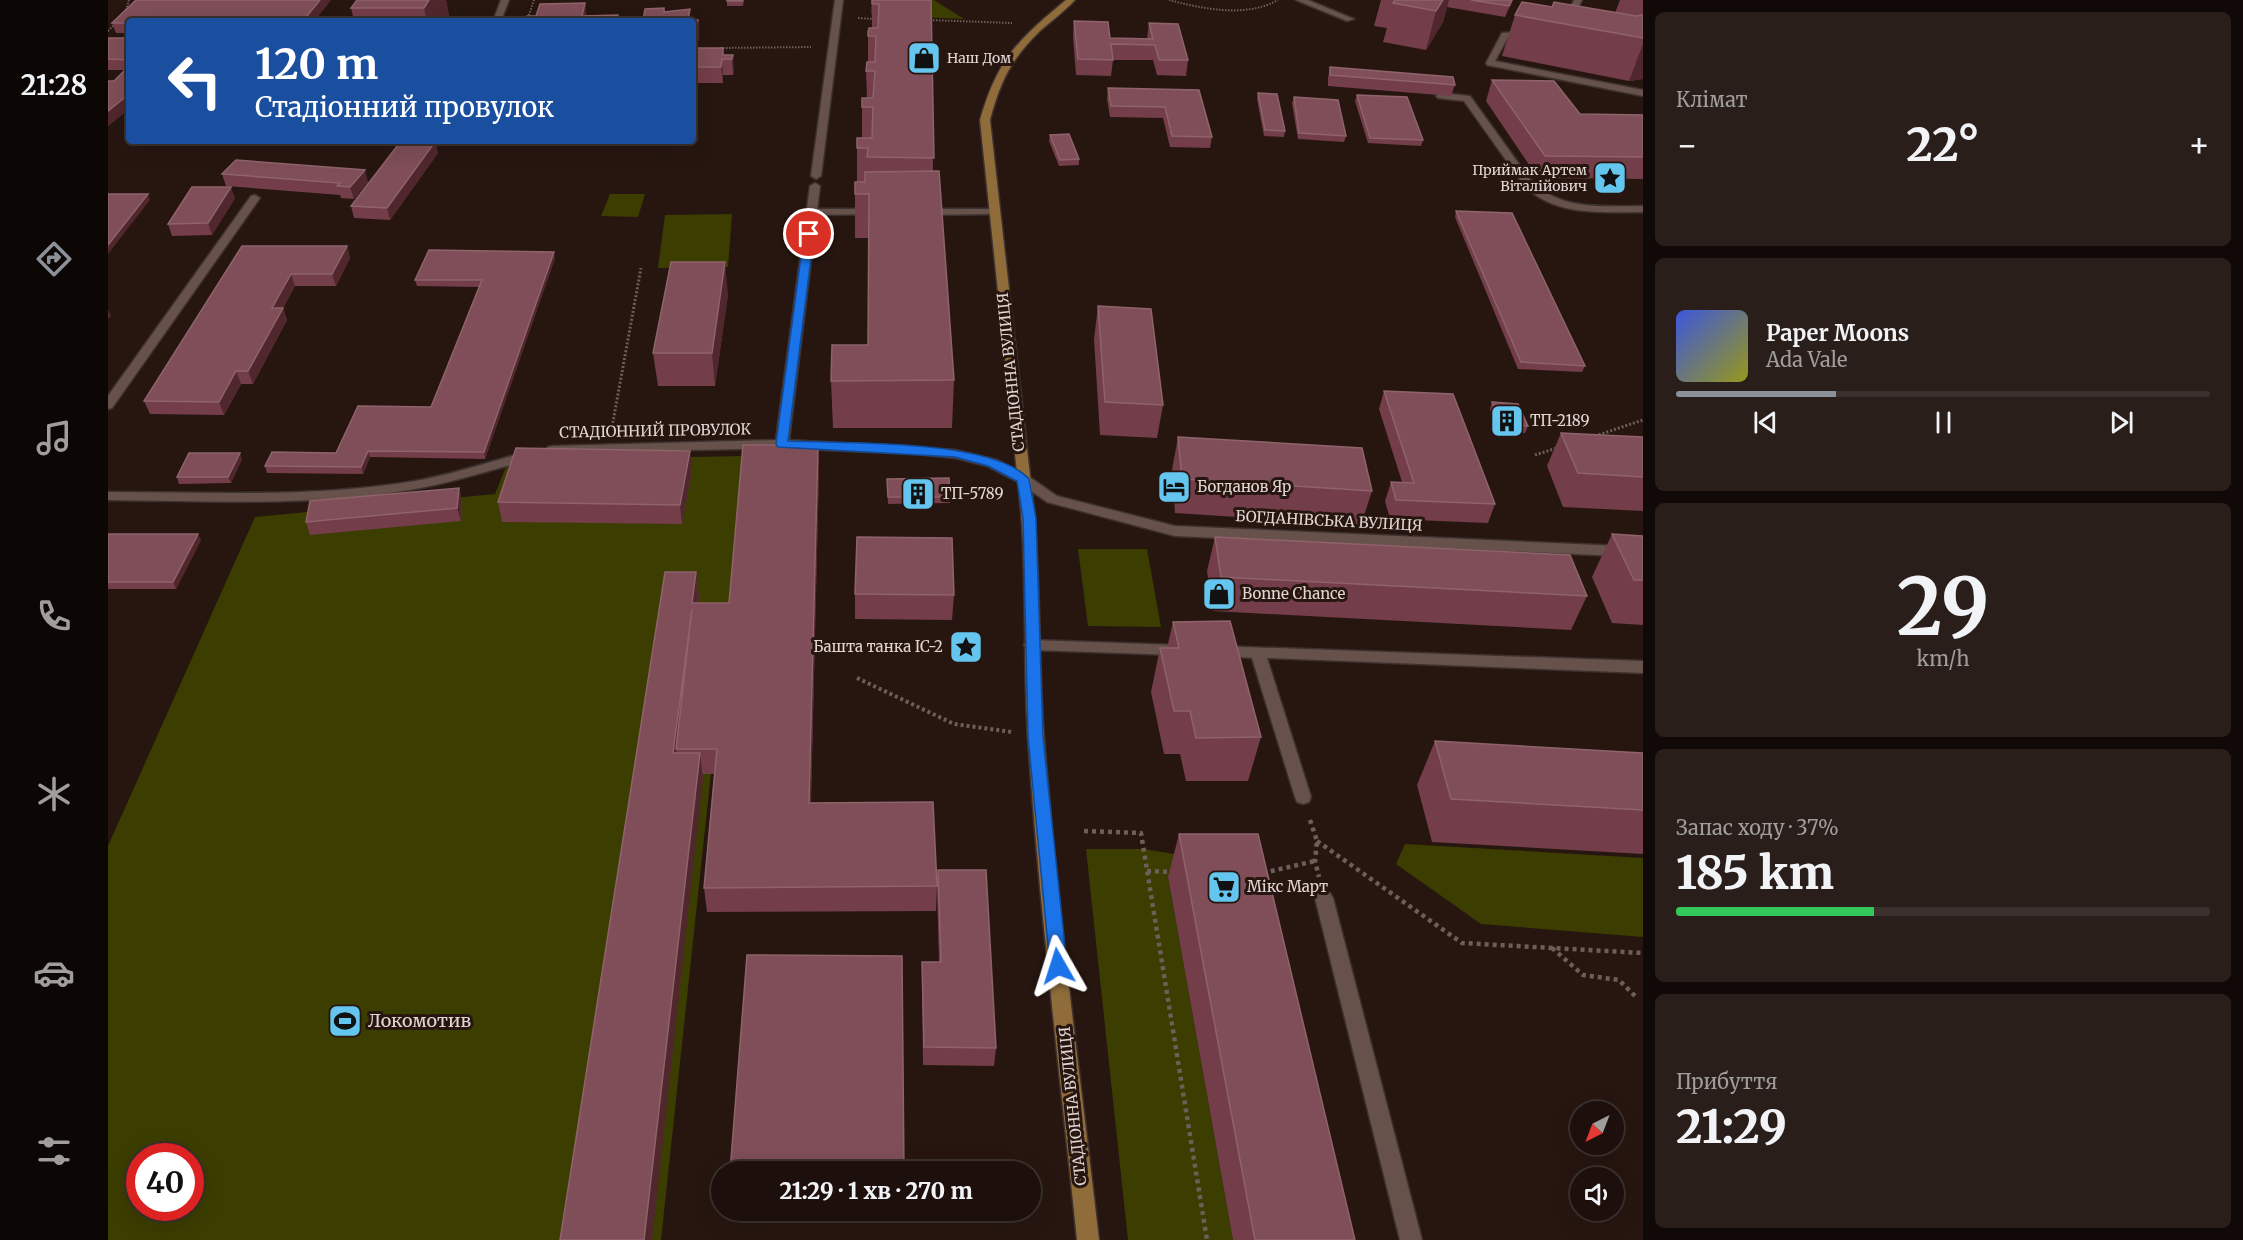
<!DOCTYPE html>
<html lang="uk">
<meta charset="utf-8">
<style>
:root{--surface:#1d100c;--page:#2a1e1a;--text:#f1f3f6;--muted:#a09d9d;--line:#3b302d;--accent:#8c9099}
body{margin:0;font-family:Merriweather,serif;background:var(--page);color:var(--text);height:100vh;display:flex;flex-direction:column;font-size:22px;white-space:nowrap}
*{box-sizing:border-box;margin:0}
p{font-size:20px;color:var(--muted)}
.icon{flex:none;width:33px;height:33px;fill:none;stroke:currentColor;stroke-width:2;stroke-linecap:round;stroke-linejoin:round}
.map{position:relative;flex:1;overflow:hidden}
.panel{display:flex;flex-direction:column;gap:12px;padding:12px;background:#100907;width:600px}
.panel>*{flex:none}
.banner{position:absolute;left:18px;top:18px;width:570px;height:126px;border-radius:6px;box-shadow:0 6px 24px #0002,0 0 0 2px var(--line);background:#1a4fa0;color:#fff;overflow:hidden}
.needle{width:39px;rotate:222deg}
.controls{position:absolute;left:1462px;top:1101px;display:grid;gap:12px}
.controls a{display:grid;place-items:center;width:54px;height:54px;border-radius:50%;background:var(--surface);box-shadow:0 6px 24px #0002,0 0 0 2px var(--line);font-size:30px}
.speed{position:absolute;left:18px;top:1143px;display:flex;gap:12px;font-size:30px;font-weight:700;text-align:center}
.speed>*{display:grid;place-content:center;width:78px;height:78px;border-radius:50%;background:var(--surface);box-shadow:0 6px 24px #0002,0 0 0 2px var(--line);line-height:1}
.speed .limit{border:9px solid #d22;background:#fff;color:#111}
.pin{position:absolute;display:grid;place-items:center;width:51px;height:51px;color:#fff;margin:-26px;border:3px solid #fff;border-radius:50%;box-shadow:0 2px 6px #0007}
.me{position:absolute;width:66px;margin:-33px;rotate:354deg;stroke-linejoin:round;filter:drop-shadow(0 0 4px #0008)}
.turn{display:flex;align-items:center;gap:21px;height:126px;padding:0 30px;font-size:27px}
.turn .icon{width:78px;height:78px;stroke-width:2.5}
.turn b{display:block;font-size:42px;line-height:51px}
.big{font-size:45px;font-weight:800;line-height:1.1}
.panel .widget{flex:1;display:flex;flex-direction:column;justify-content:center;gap:9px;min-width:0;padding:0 21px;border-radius:9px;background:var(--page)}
.panel .dial{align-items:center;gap:0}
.dial b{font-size:78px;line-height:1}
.song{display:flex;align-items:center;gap:18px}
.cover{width:72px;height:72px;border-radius:9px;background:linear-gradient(135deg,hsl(230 70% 55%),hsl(60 70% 35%))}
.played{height:6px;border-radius:3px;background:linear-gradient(90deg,var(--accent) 30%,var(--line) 30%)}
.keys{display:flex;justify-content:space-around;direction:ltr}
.heat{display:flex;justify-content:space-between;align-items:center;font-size:33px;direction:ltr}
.charge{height:9px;border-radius:4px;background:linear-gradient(90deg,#34c759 37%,var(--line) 0)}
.trip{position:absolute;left:603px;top:1161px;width:330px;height:60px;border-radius:30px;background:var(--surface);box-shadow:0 6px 24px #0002,0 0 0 2px var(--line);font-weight:800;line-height:60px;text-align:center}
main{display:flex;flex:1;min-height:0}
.tabs{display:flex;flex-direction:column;width:108px;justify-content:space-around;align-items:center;background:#0c0605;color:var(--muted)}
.tabs .icon{width:42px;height:42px}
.tabs .active{color:var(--accent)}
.tabs b{font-size:27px;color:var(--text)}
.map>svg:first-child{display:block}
.green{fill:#3c3d00;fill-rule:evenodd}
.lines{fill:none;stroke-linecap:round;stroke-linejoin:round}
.lane-casing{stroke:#3d312f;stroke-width:3}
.street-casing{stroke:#3d312f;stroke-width:3}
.secondary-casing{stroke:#3d312f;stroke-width:3}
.path-far3{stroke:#6d5e59;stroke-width:2;stroke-dasharray:1.5 1.5;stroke-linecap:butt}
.path-far2{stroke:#6d5e59;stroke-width:3;stroke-dasharray:2 2;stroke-linecap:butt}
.path-far1{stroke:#6d5e59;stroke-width:4;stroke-dasharray:3 3;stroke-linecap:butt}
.path{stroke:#6d5e59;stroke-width:4.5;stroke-dasharray:4 4;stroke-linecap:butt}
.lane{fill:#66524a;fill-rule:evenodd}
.street{fill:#66524a;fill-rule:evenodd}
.secondary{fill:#906c3a;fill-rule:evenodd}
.wall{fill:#733d49}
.shaded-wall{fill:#50272c}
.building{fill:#7f4e58;stroke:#8f636b;stroke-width:1.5}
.route{fill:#1a73e8;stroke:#114b97;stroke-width:1.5}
.labels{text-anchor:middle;stroke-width:6;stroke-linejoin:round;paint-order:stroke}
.far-poi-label{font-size:14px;fill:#e2d6d2;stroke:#271610;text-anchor:start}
.street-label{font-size:15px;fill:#e2d6d2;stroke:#271610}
.poi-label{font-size:15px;fill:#e2d6d2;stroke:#271610;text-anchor:start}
.near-poi-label{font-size:18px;fill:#e2d6d2;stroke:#271610;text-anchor:start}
</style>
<main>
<nav class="tabs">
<b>21:28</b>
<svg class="icon active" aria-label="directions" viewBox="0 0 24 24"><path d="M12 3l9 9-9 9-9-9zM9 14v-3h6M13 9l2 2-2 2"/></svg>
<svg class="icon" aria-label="music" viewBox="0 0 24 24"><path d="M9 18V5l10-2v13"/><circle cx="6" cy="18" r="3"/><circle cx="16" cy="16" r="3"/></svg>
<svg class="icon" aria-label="phone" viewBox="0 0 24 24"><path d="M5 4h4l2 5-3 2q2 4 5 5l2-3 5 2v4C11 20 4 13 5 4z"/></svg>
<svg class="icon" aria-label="climate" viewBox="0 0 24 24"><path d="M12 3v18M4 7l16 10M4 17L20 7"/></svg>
<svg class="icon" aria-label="car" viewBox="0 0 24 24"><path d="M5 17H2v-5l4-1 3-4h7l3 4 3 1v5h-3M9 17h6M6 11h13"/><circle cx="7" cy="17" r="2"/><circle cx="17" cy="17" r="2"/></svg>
<svg class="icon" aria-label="filters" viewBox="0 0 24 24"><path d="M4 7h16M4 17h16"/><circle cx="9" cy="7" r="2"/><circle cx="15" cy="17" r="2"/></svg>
</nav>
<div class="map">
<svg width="1535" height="1240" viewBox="0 0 1535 1240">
<rect width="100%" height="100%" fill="#271610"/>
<path class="green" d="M766,0H826L856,19L763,15V7Z
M502,194H537L530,217L493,216Z
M624,214L620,267L550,268L557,215Z
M637,456L553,1240H0V846L147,517L387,494L398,467L419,460ZM32,1156H82V1208H32Z
M970,549H1039L1053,627L980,626Z
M1297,844L1535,858V937L1373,924L1288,864Z
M978,849H1035L1110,861L1060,877L1125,1240H1020Z"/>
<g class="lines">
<defs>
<path id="lane" d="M1188,0H1200L1246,19L1239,21Z
M1466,0H1474L1461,26H1455L1454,24Z
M1420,31L1424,34L1423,36L1400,37L1387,61L1535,90V96L1379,65L1378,63L1394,33Z
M1333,93L1362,96L1424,182L1423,184H1415L1356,101L1330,98L1328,96Z
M147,195L152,198L4,408L0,409V396L143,196Z
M766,209L771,212L770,214L704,215L699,212L704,209Z
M885,209L889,210V214L814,215L809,212L814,209Z
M924,640L1070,645L1075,646L1078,650L1075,654L1070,655L924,650L919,649L916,645L919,641Z
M1109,646L1535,661V673L1159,658L1203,797L1201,802L1195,804L1189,802L1187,797L1144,658L1104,655L1101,651L1104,647Z
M1216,890L1222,893L1225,898L1314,1240H1292L1207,898L1210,893Z"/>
<path id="street" d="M393,0H401L393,21H385Z
M727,0H735L713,176L708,179L703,176Z
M1415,180H1423C1451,211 1496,206 1535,206V212C1494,212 1445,217 1415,184Z
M707,183L712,186L681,440L847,450L889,460L920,476L949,496L1067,526L1535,547V557L1067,536L939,502L910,482L879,466L847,458L808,454L674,448L440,453L438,450L440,447L445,446L668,440L702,186Z
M422,451L427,452L429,455L427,458C387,469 347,482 307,489C206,507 102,501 0,500V492C102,492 206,498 307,481C346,474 383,461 422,451Z"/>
<path id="secondary" d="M958,0H967C957,11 943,21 932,31C903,59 892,82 882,120L926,511C933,587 930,662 936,738C949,906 972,1073 991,1240H969C952,1073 931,906 920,738C915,662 919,587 913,511L872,120C890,58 910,40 958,0Z"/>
</defs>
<use href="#lane" class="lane-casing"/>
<use href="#street" class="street-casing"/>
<use href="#secondary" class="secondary-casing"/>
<path class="path-far3" d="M1061,0C1095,9 1138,18 1170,0
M17,13L21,0
M750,18L766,19
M819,20L904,23
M419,21L426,0
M0,31L8,23
M612,48L703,47"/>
<path class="path-far2" d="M504,427L533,268
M1487,436L1535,420
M1427,455L1449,448"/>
<path class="path-far1" d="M749,678L846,724L904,732"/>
<path class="path" d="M1202,820L1209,841L1207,861L1211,877
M976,831L1033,833L1099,1240
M1209,841L1354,943L1535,953
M1039,871L1067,872
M1155,873L1207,861
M1444,948L1475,975L1511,980L1527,996"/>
<use href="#lane" class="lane"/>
<use href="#street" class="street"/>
<use href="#secondary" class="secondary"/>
</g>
<path class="wall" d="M28,0H223L206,21H21V33H8L4,23Z
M338,0L342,21H246L243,8Z
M619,0H636L635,6H619Z
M764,0H823L825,171L846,380L844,428H725L723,381L760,345V238H747V194L749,182V148L754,138V107L759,98L758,71L760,62V36L764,28Z
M1273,0H1405L1397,17L1339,7L1335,22L1318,50L1275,42L1279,28L1266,26Z
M1512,0H1535V79L1521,81L1394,56L1407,15L1444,7L1507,13Z
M556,8L557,12L583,20H590L591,35L590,42H585V21H535Z
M966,21L1002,38L1039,39L1041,23L1080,60L1078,76L1049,75L1045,60H1005L1003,76L968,75L965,37Z
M0,38H21V109L0,126V81H6L17,70H0Z
M585,48L616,55H625V75H615V83H585Z
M1222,67L1347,85L1343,96L1220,86V78Z
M1384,80L1472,114L1535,115V179L1430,178L1378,101Z
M1000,88L1091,90L1104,137L1102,148L1062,147L1055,118L1002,117L999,99Z
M1150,93L1177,131L1176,137L1156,136L1149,99Z
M1249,95L1315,140L1313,146L1260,143L1247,101Z
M1186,97L1238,136L1236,142L1190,139L1184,103Z
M942,135L971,159V165L951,166L941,141Z
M327,142L330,153L282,220L246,218L243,206Z
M114,174L260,182L246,199L233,198L232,195L118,186Z
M127,198L104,235L64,236L60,224Z
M1348,211L1477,366L1474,372L1410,369L1347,217Z
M134,246H239L242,258L228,286H187L175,308L179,320L145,384H133L116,415L42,414L36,401Z
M447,258L377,459L262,457L255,474L159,473L157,466L228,453L323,407L372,287L309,286L307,280Z
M620,294L607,386H550L545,353Z
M990,306L1055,405L1049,438L992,435L986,339Z
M1276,391L1387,504L1380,523L1282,519L1277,501L1283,482H1294L1271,409Z
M1384,402L1420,426L1417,433L1390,432L1382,409Z
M1453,433L1535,437V511L1455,507L1439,466Z
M1070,437L1264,491L1253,525L1067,513L1064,470Z
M710,445L711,469L703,803L829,886L828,911L599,912L596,888L606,774H594L595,778L452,1240L588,572L591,597V603H621Z
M134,459L123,483L71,484L69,477Z
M584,470L574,524L394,522L390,502Z
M779,479L842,497V503L780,504Z
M351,488L354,501L353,521L202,535L198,522Z
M0,534L93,540L68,589H0Z
M1504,534L1535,536V625L1504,623L1484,577Z
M1107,537L1479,596L1463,630L1105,611L1099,571Z
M747,594L846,595L844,620L747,619Z
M1065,622L1153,737L1140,781H1078L1072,754H1056L1043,692L1052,648H1059Z
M1327,741L1535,753V854L1324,842L1309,785Z
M1071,834L1247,1240H1125L1060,877Z
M830,870L888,1048L886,1066L815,1065L814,981V962H831L829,889Z"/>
<path class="shaded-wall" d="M212,0H223L206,21H195Z
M321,0H338L342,21H319L316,8Z
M1335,0H1341L1335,22L1318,50L1328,11Z
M1404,0H1405L1403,5L1397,17L1401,6Z
M477,3L479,18L474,16Z
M590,20L591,35L590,42L589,26Z
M1535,44V79L1521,81Z
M625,55L626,71L625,75L624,59Z
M614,59L615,75V83L613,67Z
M21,94V109L0,126V111Z
M327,142L330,153L282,220L279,208Z
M257,170L260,182L246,199L242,187Z
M123,187L127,198L104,235L100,223Z
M40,194L42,200L0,254V245Z
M239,246L242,258L228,286L224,274Z
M446,252L447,258L377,459L376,452Z
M617,262L620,294L607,386L604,353Z
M183,274L187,286L168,320L164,308Z
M175,308L179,320L145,384L140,371Z
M0,309L3,316L0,319Z
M128,371L133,384L116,415L111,402Z
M710,445L711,469L702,827L701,803Z
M260,451L262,457L255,474L253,467Z
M582,451L584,470L574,524L572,505Z
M132,453L134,459L123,483L120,477Z
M351,488L354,501L353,521L349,508Z
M90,534L93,540L68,589L65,582Z
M588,572L591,597L587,628L584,603Z
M584,609L568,749L570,762L565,753Z
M592,753L595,778L544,1240H536Z"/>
<path class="building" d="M28,0H212L195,21H21V23H4Z
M249,0H321L316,8H243Z
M619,0H635L634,1H619Z
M764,0H823L826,158L759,157L760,148H749V138H764L765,107H754V98H765L767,71H758L759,62H767L768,36H760V32L761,28H770L771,4H764Z
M1287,0H1335L1328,11L1285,3Z
M1363,0H1404L1401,6Z
M1414,2L1444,7L1446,2L1528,16L1535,15V38L1407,15Z
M477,3L474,16L510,15L508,21H417L419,16H428L432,4Z
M556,8V12L582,9L580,20H590L589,26H585V21H535L537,9Z
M966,21L1000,22L1002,38L1045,39L1041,23L1070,24L1080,60H1051L1047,45L1003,44L1005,60L970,59Z
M0,38H21V60L0,59Z
M585,48H615V55H625L624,59H614L613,67H585Z
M21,66V94L0,111V81H6Z
M1222,67L1345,77L1347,85L1222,75Z
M1384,80L1446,81L1472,114L1535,115V157L1437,156Z
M1000,88L1091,90L1104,137L1064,136L1057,107L1003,106Z
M1150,93L1169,94L1177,131L1157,130Z
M1249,95L1299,97L1315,140L1262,138Z
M1186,97L1230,100L1238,136L1191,133Z
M961,134L971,159L952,160L942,135Z
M293,141L327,142L279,208L243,206Z
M128,160L257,170L242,187L229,186L232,183L114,174Z
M831,171L846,380L723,381L724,345H760L761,194H747V182H757V172Z
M84,187H123L100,223L60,224Z
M0,194H40L0,245Z
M1348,211L1404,213L1477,366L1413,362Z
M134,246H239L224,274H183L164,308H175L140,371H128L111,402L36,401Z
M321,250L446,252L376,452L260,451L253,467L157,466L164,452L228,453L250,406L323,407L374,280H307Z
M563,262H617L604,353H545Z
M990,306L1043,309L1055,405L997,402Z
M1276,391L1345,394L1387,504L1288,500L1283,482L1306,483Z
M1384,402L1410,404L1420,426L1393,425Z
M1453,433L1535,437V477L1470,473Z
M1070,437L1254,448L1264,491L1074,479Z
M635,445H710L701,803L825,802L829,886L596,888L609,749H568L584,609L565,753H592L536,1240H452L557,572H588L584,603H621Z
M408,448L582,451L572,505L390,502Z
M81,453H132L120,477H69Z
M841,478L842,497H780L779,479Z
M351,488L349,508L198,522L202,501Z
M0,534H90L65,582H0Z
M1504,534L1535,536V580H1526Z
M749,537L844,538L846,595L747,594Z
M1107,537L1462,555L1479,596L1113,577Z
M1122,621L1153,737L1088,738L1082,711H1066L1052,648H1071L1065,622Z
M1327,741L1535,753V810L1343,799Z
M1071,834H1150L1247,1240H1147Z
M830,870H878L888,1048L816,1047L814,962H833Z
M639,955L794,956L796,1172H622Z"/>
<path class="route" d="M701,231L706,234L680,441C734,443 885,439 921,479L928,518L935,737L959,966L956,972L950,974L944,972L942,966L920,737L915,518L909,481L880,466L847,457L670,447L668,444L696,234Z"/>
<defs>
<symbol id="shop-square" viewBox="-11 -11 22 22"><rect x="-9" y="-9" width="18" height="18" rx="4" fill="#64c5ee" stroke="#271610"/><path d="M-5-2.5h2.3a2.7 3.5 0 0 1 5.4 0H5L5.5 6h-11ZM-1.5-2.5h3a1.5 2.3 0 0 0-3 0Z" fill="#111"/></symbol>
<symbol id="sight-square" viewBox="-11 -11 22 22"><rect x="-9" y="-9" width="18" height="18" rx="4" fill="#64c5ee" stroke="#271610"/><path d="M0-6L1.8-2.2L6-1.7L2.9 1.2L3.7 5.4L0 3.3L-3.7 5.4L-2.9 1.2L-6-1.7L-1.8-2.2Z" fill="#111"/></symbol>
<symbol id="building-square" viewBox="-11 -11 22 22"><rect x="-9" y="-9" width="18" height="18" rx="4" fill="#64c5ee" stroke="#271610"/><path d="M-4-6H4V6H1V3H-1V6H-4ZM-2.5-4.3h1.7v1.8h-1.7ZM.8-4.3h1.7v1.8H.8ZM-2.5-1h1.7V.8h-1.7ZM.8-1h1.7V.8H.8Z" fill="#111"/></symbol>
<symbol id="hotel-square" viewBox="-11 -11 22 22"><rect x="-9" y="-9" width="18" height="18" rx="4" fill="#64c5ee" stroke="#271610"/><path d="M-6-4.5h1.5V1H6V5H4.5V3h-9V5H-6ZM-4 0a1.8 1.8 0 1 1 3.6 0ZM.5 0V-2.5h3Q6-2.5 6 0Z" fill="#111"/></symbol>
<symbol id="supermarket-square" viewBox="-11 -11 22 22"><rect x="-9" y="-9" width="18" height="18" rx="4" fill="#64c5ee" stroke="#271610"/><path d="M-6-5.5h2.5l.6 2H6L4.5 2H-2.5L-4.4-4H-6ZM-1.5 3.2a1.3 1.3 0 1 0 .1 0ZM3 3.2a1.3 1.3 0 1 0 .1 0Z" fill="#111"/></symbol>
<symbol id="stadium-square" viewBox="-11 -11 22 22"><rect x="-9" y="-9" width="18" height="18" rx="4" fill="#64c5ee" stroke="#271610"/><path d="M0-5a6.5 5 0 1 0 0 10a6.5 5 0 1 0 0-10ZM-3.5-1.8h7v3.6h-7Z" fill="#111"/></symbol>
</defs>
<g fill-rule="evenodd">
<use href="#shop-square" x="797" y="39" width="38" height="38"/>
<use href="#sight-square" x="1483" y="159" width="38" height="38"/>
<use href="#building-square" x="1380" y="402" width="38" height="38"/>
<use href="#hotel-square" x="1047" y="468" width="38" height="38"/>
<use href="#building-square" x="791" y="475" width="38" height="38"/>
<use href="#shop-square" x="1092" y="575" width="38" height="38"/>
<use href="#sight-square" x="839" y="628" width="38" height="38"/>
<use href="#supermarket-square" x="1097" y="868" width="38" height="38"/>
<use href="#stadium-square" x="218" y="1002" width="38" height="38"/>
</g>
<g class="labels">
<g class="far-poi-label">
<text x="839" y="63">Наш Дом</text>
<text x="1479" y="175" text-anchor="end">Приймак Артем<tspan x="1479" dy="16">Віталійович</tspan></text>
</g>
<g class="street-label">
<text transform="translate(903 372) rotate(-96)" y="5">СТАДІОННА ВУЛИЦЯ</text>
<text transform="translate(547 431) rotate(-1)" y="5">СТАДІОННИЙ ПРОВУЛОК</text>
<text transform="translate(1221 521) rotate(3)" y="5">БОГДАНІВСЬКА ВУЛИЦЯ</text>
<text transform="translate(965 1106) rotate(-96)" y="5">СТАДІОННА ВУЛИЦЯ</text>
</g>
<g class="poi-label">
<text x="1422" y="426">ТП-2189</text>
<text x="1089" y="492">Богданов Яр</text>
<text x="833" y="499">ТП-5789</text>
<text x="1134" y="599">Bonne Chance</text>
<text x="835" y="652" text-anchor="end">Башта танка ІС-2</text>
<text x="1139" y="892">Мікс Март</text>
</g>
<g class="near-poi-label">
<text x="260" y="1027">Локомотив</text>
</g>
</g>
</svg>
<div class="controls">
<a><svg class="needle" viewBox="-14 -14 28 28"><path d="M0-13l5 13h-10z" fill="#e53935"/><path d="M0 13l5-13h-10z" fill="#a09d9d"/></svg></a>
<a><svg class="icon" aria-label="sound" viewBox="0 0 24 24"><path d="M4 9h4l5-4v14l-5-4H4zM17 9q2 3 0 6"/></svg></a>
</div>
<div class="speed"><div class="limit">40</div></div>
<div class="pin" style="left:701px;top:234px;background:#d93025"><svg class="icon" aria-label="arrive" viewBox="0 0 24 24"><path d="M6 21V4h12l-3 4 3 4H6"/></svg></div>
<svg class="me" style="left:950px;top:966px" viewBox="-20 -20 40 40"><path d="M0-17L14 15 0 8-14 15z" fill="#1a73e8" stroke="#fff" stroke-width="4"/></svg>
<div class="trip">21:29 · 1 хв · 270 m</div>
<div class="banner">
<div class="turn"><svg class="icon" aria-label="left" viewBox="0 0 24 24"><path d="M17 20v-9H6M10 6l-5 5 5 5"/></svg><div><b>120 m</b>Стадіонний провулок</div></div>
</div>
</div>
<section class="panel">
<div class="widget"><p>Клімат</p>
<div class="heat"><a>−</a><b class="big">22°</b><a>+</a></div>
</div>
<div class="widget">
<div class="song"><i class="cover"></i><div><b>Paper Moons</b><p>Ada Vale</p></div></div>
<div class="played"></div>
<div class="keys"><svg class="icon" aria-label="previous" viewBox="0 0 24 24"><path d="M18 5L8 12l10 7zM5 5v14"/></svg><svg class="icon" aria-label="pause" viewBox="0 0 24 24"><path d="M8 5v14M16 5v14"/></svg><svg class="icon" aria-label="next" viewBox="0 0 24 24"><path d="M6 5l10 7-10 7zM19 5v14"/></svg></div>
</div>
<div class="widget dial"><b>29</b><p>km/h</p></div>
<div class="widget"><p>Запас ходу · 37%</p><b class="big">185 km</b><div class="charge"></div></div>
<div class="widget"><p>Прибуття</p><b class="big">21:29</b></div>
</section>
</main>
